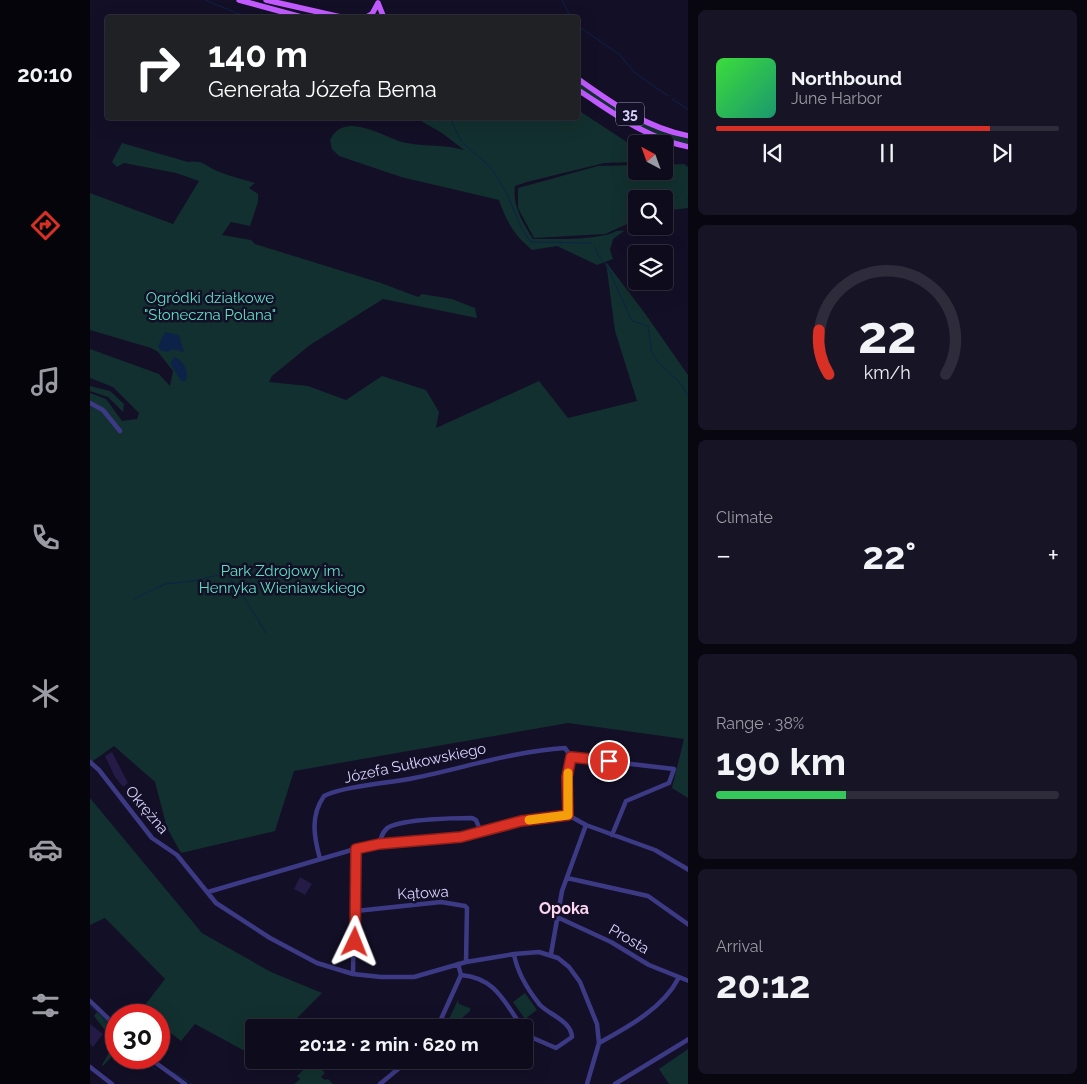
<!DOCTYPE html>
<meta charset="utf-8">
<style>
:root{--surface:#0e0b1c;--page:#171425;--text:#f1f3f6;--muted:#9b9ba3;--line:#2e2b3b;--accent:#d93025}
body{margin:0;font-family:Raleway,sans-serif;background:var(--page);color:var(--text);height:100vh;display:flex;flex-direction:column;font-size:19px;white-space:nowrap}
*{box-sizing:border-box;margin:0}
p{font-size:16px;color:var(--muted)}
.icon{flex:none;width:28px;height:28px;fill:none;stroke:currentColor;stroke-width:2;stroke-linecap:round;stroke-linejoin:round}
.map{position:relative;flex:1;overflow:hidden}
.drawer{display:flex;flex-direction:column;gap:10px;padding:10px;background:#08060f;width:399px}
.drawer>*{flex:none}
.top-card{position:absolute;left:15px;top:15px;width:475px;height:105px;border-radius:5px;box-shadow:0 5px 20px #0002,0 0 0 1px var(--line);background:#202124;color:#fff;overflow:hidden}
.needle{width:32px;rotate:319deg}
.fabs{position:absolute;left:538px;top:135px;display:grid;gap:10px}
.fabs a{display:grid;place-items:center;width:45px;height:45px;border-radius:5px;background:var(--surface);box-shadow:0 5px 20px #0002,0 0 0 1px var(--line);font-size:25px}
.speed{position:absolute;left:15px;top:1004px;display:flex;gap:10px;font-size:25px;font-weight:700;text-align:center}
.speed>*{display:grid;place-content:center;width:65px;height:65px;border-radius:50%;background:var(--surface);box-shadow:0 5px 20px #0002,0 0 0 1px var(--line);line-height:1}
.speed .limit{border:8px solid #d22;background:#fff;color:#111}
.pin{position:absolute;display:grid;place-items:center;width:42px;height:42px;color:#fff;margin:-21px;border:2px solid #fff;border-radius:50%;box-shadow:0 1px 5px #0007}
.me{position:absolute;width:55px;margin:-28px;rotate:2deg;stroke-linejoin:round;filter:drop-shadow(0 0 4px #0008)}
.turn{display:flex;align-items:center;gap:18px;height:105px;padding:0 20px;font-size:22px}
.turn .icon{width:65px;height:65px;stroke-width:2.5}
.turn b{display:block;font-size:35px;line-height:42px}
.big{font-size:38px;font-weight:700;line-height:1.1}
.drawer .tile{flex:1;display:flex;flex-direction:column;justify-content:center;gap:8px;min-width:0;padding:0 18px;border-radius:8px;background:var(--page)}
.drawer .dial{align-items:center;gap:0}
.dial svg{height:130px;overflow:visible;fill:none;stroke:var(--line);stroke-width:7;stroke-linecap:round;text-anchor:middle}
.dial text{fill:var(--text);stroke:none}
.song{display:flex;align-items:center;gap:15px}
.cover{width:60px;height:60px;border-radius:8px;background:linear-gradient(135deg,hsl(120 70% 55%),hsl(160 70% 35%))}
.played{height:5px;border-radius:2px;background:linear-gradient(90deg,var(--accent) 80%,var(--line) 80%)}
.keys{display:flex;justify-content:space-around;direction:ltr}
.heat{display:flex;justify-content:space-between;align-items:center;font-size:28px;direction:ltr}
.charge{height:8px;border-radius:4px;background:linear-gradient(90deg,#34c759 38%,var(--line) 0)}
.trip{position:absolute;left:155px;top:1019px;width:288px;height:50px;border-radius:5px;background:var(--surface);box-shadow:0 5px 20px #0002,0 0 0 1px var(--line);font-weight:700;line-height:50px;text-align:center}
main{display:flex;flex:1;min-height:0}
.tabs{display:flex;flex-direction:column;width:90px;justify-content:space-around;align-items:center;background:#06040b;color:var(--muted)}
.tabs .icon{width:35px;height:35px}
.tabs .on{color:var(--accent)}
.tabs b{font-size:22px;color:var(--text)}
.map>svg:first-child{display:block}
.green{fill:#12302f}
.water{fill:#0c2248}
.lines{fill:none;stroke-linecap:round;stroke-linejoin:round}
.stream{stroke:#0c2248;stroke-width:1}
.building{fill:#241b47}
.minor{stroke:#3d3a85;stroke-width:4.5}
.major{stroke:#c25bff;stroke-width:5.5}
.route-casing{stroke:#8d1f18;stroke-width:12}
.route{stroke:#d93025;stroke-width:9}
.slow{stroke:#f59e0b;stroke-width:9}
.labels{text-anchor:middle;stroke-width:5;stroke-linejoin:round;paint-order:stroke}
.shield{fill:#130f26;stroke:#9e99be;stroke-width:1}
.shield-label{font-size:14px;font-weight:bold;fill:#d9d4ff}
.park-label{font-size:15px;fill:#5fe0c0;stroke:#130f26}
.street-label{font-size:15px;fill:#d9d4ff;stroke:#130f26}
.neighbourhood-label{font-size:16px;font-weight:bold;fill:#ffd6f0;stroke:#130f26}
</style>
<main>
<nav class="tabs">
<b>20:10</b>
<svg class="icon on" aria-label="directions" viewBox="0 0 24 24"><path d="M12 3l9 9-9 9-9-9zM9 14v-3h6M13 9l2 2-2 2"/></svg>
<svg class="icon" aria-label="music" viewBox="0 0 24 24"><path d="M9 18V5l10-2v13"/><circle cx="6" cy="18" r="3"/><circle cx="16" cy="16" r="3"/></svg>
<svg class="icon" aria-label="phone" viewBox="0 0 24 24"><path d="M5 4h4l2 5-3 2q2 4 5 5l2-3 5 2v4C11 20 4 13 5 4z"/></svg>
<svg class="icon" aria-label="climate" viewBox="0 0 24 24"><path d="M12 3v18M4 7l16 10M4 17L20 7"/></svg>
<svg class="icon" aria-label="car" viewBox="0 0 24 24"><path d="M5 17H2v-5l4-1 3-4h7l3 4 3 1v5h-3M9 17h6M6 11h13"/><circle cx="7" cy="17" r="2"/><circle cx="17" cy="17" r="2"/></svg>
<svg class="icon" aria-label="filters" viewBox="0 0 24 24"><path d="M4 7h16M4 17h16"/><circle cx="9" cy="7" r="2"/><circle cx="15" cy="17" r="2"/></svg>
</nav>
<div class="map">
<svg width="599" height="1084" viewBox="0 0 599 1084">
<rect width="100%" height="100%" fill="#130f26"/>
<path class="green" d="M488,83C523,106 556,128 598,139V144C556,134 523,111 488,87Z
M488,110L546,148V162L514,163L437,182L425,186C422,205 433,223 443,239C466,239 492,240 515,235C523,234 526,229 534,231L523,239L520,250L523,259L507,265L467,246L442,250C424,235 416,221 409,200L311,177L249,156L242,149L240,140C255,108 297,140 317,143C337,147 354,144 374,150L352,133L326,118H488Z
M32,143L98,162C114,160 114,166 127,171C139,176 153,179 165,183L159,188L168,194V202L160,226L141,222L132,235L161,240L165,244L291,283L328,297L332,294L362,299L385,308L387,318L293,299L220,345L182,376L179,382L218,386L256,400L292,376L336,390L349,412L346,428L449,381L478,418L547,401L525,331L516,262L554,312L598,375V798L582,788L594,739L478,723L204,771L185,831L91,853L77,828L65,782L24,746L0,763V393L16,399L32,421L47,419L49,413L23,387L0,378V349L69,374L80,386L83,371L68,352L61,348L0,330V193L83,224L109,181L86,173L34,163L27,167L22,162Z
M594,164L598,167V208L574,211V199H546V220L515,234L444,238L428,208V188L508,166L546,165V171H574V165Z
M0,386L20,391L34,404L33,412L18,397L0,391Z
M0,798L112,933L181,972L232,993L198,1027L164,1028V1056L105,1024L91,1041L69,1024V1015H57L51,1010L75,979L15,918L0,925Z
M435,993L447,1010L435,1019L423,1002Z
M368,1000L369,1004L380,1008V1011L362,1027H355Z
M7,1012L22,1025L18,1030L20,1035L26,1030V1052L13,1066L12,1065L21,1049L18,1044L17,1033L4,1016Z
M598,1049V1084H579L569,1069Z
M223,1061L235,1073L231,1077L235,1080L238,1079L243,1084H204L210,1079L207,1076Z"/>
<path class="water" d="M75,332L89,335L94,352L83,349L77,352L70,350L68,346Z
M85,357C94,362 99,371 96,381H91L80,363Z"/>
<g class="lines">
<path class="stream" d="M115,0L159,18
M472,0L481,18
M488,26L529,54L544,72L578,96
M582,99L599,110
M360,118L371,141
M374,144L402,169L417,194L432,229L441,242L501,243
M504,246L508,255L518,268L542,321L558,326L562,353L569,363L590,383L599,397
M44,599L75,584L103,581L133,574L147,586L176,633
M0,1006L8,1012
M11,1015L26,1039
M51,1058L65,1069H67
M83,1072L102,1084"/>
</g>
<path class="building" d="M22,752L38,783L33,787L25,777L15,756Z
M210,877L222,884L215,895L204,889Z
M0,1024L13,1034L3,1047L0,1044Z"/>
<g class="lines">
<path class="minor" d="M0,403L13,410L30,431
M0,762L9,770L62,838L87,855L126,903L180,938L227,963L263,974L291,977H324L376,962L424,954L449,952L468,958L479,967L490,982L507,1024L509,1043L497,1084
M478,815L477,777L481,757
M289,844C291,838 293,830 299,827C315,819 364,818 382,818L386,820L391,832
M230,859C224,837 220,816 234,796C254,786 300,783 324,778C374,768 424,751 475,748L481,757L584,769L579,783L536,801L522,835
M477,878L558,896L599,925
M118,892L265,849L289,844L371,837L431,821L478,815L496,825L565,850L599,870
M266,911L351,902L375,906L377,908L376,962
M467,917L521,942L559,965L599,981
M424,954C427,972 438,990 450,1005C460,1015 481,1021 482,1037L466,1048L443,1038L434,1028
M461,954L472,891L496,825
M263,974L265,849
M371,975C406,978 414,1002 433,1028
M0,1001L26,1026
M347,1028L371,975L368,964
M509,1043C538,1027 573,1008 588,979
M59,1058L95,1084
M0,1067L22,1084
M290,1084L319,1060
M525,1084L599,1039"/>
<path class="major" d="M149,0L215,18
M176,0L255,18
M288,3L294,18
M275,18L282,14L288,3
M488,79C522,103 556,128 599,136
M488,90C524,113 555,138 599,147"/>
</g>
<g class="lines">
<defs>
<path id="route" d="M265,942L266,849L289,844L371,837L431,821L478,815L477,777L481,757L519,761"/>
</defs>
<use href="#route" class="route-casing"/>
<use href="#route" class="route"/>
<path class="slow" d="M439,820L478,815V773"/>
</g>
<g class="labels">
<rect class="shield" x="526" y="102.5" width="28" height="23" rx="4"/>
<g class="shield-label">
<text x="540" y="119">35</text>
</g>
<g class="park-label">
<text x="120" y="303">Ogródki działkowe<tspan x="120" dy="17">"Słoneczna Polana"</tspan></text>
<text x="192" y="576">Park Zdrojowy im.<tspan x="192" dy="17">Henryka Wieniawskiego</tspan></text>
</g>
<g class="street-label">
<text transform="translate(325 763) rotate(-12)" y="5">Józefa Sułkowskiego</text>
<text transform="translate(57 810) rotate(50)" y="5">Okrężna</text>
<text transform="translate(333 893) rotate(-3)" y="5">Kątowa</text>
<text transform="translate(539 939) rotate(30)" y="5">Prosta</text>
</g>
<g class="neighbourhood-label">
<text x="474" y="914">Opoka</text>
</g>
</g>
</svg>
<div class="fabs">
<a><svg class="needle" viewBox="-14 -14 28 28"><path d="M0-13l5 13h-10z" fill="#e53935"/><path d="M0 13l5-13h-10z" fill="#9b9ba3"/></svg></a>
<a><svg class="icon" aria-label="search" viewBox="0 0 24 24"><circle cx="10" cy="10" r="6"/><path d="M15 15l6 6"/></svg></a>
<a><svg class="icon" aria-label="layers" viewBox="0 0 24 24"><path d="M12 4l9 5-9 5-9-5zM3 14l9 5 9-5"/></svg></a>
</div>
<div class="speed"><div class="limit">30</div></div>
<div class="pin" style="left:519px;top:761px;background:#d93025"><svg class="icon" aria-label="arrive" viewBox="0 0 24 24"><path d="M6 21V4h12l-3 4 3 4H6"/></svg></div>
<svg class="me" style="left:265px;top:942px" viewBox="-20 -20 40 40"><path d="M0-17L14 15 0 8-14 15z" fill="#d93025" stroke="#fff" stroke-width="4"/></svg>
<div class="trip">20:12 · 2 min · 620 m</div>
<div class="top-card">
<div class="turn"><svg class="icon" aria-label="right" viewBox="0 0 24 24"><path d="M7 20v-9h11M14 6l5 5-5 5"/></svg><div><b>140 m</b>Generała Józefa Bema</div></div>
</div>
</div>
<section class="drawer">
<div class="tile">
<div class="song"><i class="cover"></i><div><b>Northbound</b><p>June Harbor</p></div></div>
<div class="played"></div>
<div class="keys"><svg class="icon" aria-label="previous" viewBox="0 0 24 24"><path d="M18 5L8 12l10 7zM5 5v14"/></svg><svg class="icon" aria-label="pause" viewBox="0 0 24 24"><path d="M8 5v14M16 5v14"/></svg><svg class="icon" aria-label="next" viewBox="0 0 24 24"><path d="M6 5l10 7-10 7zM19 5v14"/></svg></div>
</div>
<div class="tile dial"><svg viewBox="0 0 100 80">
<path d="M14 69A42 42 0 1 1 86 69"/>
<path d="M14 69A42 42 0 0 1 8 42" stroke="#d93025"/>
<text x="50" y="56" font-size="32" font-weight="700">22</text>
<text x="50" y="72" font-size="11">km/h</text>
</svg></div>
<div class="tile"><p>Climate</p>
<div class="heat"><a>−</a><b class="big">22°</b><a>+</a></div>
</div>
<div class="tile"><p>Range · 38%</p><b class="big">190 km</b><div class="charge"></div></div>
<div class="tile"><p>Arrival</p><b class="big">20:12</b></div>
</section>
</main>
